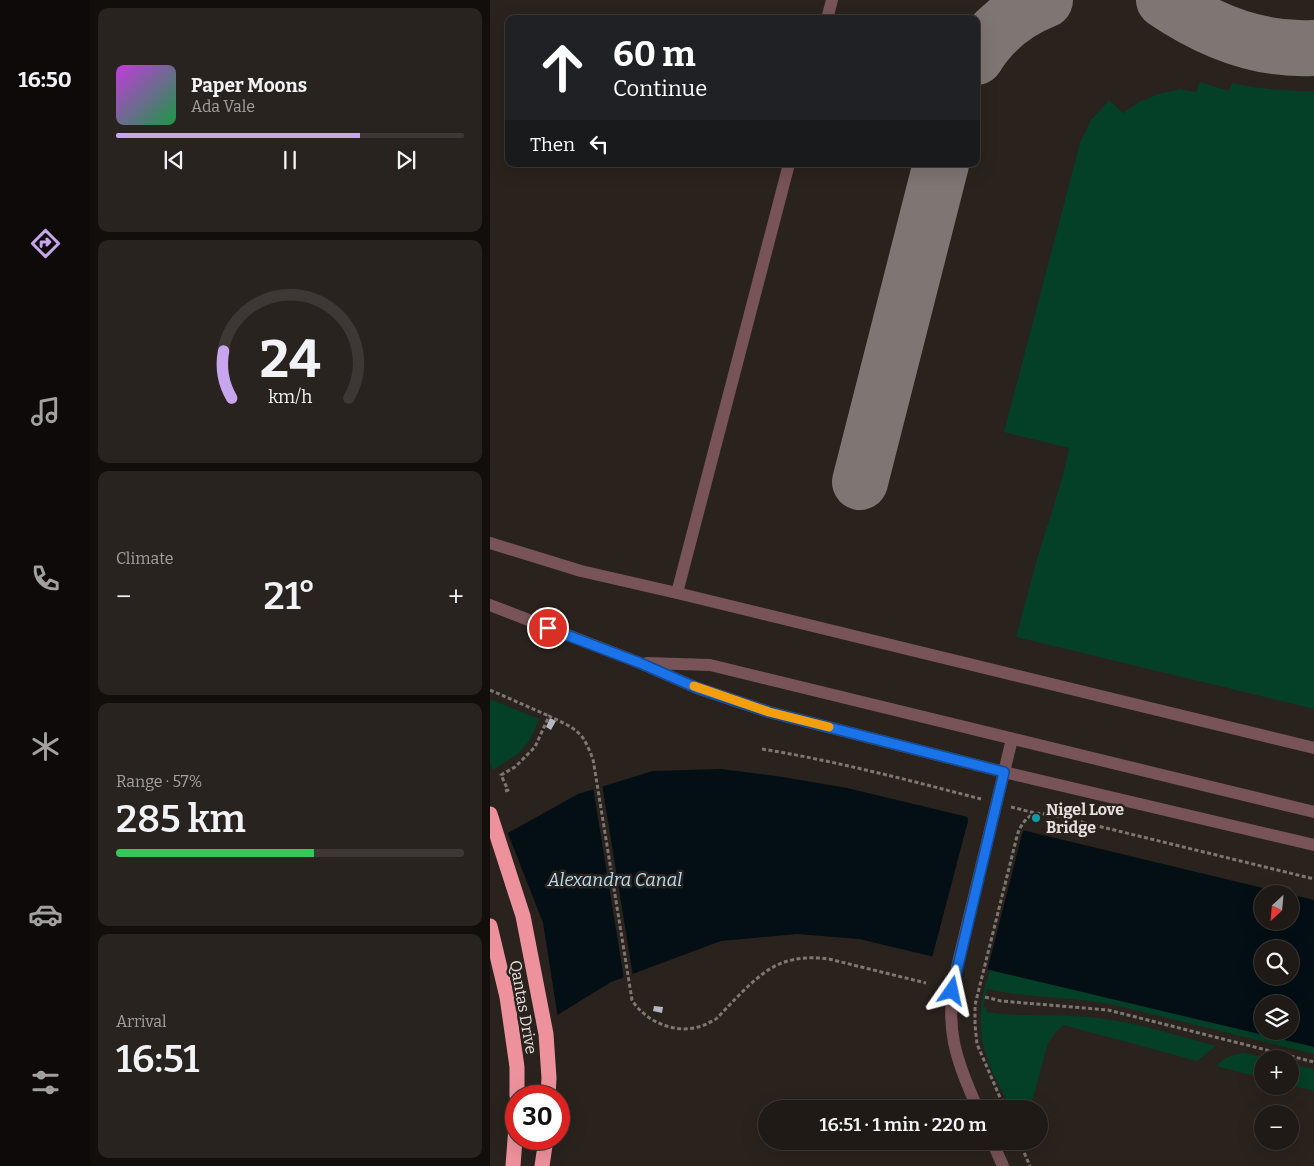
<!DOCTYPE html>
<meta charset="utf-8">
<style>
:root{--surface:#201a16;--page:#28231f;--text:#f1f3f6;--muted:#a2a1a1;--line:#3d3835;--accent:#c9a5ee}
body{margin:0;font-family:Bitter,serif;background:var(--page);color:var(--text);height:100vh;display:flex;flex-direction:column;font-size:19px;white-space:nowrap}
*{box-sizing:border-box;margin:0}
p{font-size:16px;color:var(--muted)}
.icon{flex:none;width:28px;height:28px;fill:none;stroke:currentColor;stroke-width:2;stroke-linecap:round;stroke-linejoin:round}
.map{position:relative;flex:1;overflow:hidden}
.side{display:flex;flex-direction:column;gap:8px;padding:8px;background:#120e0c;width:400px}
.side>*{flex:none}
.banner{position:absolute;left:15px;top:15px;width:475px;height:152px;border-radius:10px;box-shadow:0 5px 20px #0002,0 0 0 1px var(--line);background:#202124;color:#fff;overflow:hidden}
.needle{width:32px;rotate:206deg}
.buttons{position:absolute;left:764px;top:885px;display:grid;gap:10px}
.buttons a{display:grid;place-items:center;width:45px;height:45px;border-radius:50%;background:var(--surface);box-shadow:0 5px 20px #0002,0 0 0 1px var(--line);font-size:25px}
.speed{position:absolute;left:15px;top:1085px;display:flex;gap:10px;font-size:25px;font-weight:700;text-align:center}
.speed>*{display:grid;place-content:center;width:65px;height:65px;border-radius:50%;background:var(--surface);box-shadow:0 5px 20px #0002,0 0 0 1px var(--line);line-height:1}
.speed .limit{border:8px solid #d22;background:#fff;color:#111}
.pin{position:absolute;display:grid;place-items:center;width:42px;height:42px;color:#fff;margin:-21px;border:2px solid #fff;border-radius:50%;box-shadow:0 1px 5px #0007}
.me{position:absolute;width:55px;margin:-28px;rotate:11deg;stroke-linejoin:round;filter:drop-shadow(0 0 4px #0008)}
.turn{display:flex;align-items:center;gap:18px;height:105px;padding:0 25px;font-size:22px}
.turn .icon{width:65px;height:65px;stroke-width:2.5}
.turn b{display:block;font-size:35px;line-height:42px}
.then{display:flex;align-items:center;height:48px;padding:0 25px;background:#0003;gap:10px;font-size:19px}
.big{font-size:38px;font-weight:600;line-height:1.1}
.side .tile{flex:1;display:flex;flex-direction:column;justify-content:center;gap:8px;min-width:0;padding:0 18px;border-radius:10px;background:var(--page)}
.side .dial{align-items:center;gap:0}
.dial svg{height:130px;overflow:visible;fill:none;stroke:var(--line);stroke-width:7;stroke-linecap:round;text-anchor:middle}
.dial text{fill:var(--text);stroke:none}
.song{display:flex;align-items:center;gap:15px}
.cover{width:60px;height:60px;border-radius:8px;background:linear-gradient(135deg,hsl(290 70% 55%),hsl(140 70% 35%))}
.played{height:5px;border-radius:2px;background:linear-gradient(90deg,var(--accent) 70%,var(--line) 70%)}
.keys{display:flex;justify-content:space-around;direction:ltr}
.heat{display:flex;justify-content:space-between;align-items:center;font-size:28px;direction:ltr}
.charge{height:8px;border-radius:4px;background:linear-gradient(90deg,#34c759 57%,var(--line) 0)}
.trip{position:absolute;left:268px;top:1100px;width:290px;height:50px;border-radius:25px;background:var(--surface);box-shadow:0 5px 20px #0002,0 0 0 1px var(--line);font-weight:600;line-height:50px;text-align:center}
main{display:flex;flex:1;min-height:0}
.menu{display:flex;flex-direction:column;width:90px;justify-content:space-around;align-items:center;background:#0d0a09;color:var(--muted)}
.menu .icon{width:35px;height:35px}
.menu .selected{color:var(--accent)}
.menu b{font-size:22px;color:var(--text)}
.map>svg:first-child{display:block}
.green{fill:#043f27}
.water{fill:#040f15;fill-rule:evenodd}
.pier{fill:#2a221d}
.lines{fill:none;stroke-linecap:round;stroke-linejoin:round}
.taxiway{stroke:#7e7672;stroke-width:56}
.building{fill:#b5b6c1}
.path{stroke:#7d7672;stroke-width:3;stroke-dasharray:4 2.5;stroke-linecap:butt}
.minor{stroke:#785357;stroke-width:12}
.highway{stroke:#ed929d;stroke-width:15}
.route-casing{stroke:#114b97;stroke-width:12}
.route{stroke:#1a73e8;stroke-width:9}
.slow{stroke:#f59e0b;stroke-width:9}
.culture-dot{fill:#0f9aa8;stroke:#2a221d;stroke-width:2}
.labels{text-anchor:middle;stroke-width:5;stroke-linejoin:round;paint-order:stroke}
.poi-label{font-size:16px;font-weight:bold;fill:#e5dfdc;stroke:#2a221d;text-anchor:start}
.street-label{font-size:16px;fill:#e5dfdc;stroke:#2a221d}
.water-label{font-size:18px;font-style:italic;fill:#b3def6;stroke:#2a221d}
</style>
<main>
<nav class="menu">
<b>16:50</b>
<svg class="icon selected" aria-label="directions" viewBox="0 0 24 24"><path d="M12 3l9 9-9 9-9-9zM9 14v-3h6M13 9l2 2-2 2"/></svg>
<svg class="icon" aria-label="music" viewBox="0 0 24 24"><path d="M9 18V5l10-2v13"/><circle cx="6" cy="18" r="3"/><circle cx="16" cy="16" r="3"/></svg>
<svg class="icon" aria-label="phone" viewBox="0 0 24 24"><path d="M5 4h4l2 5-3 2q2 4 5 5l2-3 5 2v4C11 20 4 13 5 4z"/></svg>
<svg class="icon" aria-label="climate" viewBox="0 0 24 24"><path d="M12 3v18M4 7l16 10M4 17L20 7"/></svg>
<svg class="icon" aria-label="car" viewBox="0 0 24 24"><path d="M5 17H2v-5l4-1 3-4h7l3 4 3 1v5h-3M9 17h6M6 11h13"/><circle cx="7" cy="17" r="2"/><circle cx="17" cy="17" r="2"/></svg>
<svg class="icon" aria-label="filters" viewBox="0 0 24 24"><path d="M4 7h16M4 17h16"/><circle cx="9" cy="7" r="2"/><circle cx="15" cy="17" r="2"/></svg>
</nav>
<section class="side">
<div class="tile">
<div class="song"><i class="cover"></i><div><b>Paper Moons</b><p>Ada Vale</p></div></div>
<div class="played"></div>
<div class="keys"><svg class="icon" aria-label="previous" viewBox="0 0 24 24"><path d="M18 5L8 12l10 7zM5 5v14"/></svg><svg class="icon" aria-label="pause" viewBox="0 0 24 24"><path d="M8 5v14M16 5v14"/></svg><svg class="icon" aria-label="next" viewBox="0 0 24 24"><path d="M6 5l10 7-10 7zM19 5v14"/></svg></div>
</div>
<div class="tile dial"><svg viewBox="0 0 100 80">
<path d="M14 69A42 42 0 1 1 86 69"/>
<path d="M14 69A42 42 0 0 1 9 40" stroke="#c9a5ee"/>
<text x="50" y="56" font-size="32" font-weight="700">24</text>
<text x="50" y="72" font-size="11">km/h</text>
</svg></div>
<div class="tile"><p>Climate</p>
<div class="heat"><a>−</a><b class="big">21°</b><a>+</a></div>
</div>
<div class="tile"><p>Range · 57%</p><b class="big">285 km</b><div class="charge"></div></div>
<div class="tile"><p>Arrival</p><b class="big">16:51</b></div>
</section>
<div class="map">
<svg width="824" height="1166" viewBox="0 0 824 1166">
<rect width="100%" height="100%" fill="#2a221d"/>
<path class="green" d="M710,82L739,91L742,83C769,89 796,91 824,91V709L526,637L547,559L572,479L579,448L514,432L590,143L601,120L619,100L633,113L649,102L669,94L690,89L706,92Z
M0,699L49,719L40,740L28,754L3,770L0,764Z
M502,967L824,1046V1054L620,1004C579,997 538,998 497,989L493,1007L497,1008L496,1012C535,1018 575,1013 615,1019C652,1024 689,1036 726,1046L707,1061L573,1025L566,1032L558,1043L540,1109H521C511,1089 497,1065 493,1044C488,1018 491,991 502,967Z
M755,1053L780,1059H772V1078L726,1066C735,1057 743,1054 755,1053Z
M800,1064L824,1069V1091L800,1085Z"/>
<path class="water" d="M231,769L293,777L357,788L798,894H772V921H800V894L824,900V1047L369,939L307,934L231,941L121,982L69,1014L5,1056L7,839L88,794L163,771ZM772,949H800V976H772ZM772,1004H800V1031H772Z"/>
<path class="pier" d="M112,784L143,976L134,979L103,787Z
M477,814L535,828L532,834L497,971L442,958L478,821Z
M17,831L53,923L68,1018L0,1063V838L7,837Z"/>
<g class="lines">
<path class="taxiway" d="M674,0C718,30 769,51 824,48
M486,57C502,31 527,11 555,0
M370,482L451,164"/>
</g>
<path class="building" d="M60,718L66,721L61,730L56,727Z
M164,1006L173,1007L172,1013L163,1011Z"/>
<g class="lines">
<path class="path" d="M0,690L59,716
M272,749C346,761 418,780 491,799
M15,791L18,790L11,775L25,767L45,747L59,716C71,722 85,727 93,738C97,744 100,752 103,759L142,1000C155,1021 184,1034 208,1027C214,1026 220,1022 226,1019C244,1001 269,971 292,963C307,957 323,957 339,959L436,983
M521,807L545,813L563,815L824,879
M495,997L511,1001L618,1010L824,1062
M515,1109L487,1044L485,1025V1005L527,836C530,826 535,818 545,813
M529,1141L540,1166"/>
<path class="minor" d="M337,19L342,0
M0,543L91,571L187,593L824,748
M187,593L299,164
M0,605L150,663L207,688L279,712L514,772L824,845
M157,663L220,665L824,812
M488,1109C465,1059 454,1026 466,971L522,739
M502,1141L513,1166"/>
<path class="highway" d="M0,814L33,916L56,1034L59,1078L58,1096
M0,926L17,997L27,1067V1096
M23,1166L26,1126
M52,1166L56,1139"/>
</g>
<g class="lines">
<defs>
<path id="route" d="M58,628L150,663L207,688L279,712L514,772L462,991"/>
</defs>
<use href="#route" class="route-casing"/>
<use href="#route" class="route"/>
<path class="slow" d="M204,686L279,712L339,727"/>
</g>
<circle class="culture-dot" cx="546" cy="818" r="5"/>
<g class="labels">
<g class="poi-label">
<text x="556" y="815">Nigel Love<tspan x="556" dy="18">Bridge</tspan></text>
</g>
<g class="street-label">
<text transform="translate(34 1007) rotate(80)" y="6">Qantas Drive</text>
</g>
<g class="water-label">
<text x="125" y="886">Alexandra Canal</text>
</g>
</g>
</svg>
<div class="buttons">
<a><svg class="needle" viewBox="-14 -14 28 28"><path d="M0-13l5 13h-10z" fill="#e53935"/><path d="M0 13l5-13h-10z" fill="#a2a1a1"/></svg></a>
<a><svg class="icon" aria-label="search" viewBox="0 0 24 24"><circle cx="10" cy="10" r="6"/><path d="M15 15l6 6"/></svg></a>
<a><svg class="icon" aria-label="layers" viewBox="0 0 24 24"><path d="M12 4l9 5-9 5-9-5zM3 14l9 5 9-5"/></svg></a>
<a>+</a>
<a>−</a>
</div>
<div class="speed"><div class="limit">30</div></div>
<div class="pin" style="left:58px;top:628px;background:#d93025"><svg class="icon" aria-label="arrive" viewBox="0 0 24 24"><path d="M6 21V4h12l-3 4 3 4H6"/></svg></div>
<svg class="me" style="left:462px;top:991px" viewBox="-20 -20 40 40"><path d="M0-17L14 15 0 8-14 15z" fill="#1a73e8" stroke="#fff" stroke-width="4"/></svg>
<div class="trip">16:51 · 1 min · 220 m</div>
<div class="banner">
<div class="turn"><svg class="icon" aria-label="ahead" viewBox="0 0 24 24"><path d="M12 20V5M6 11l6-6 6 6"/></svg><div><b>60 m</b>Continue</div></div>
<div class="then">Then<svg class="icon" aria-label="left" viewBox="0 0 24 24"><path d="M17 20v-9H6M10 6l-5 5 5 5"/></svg></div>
</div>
</div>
</main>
